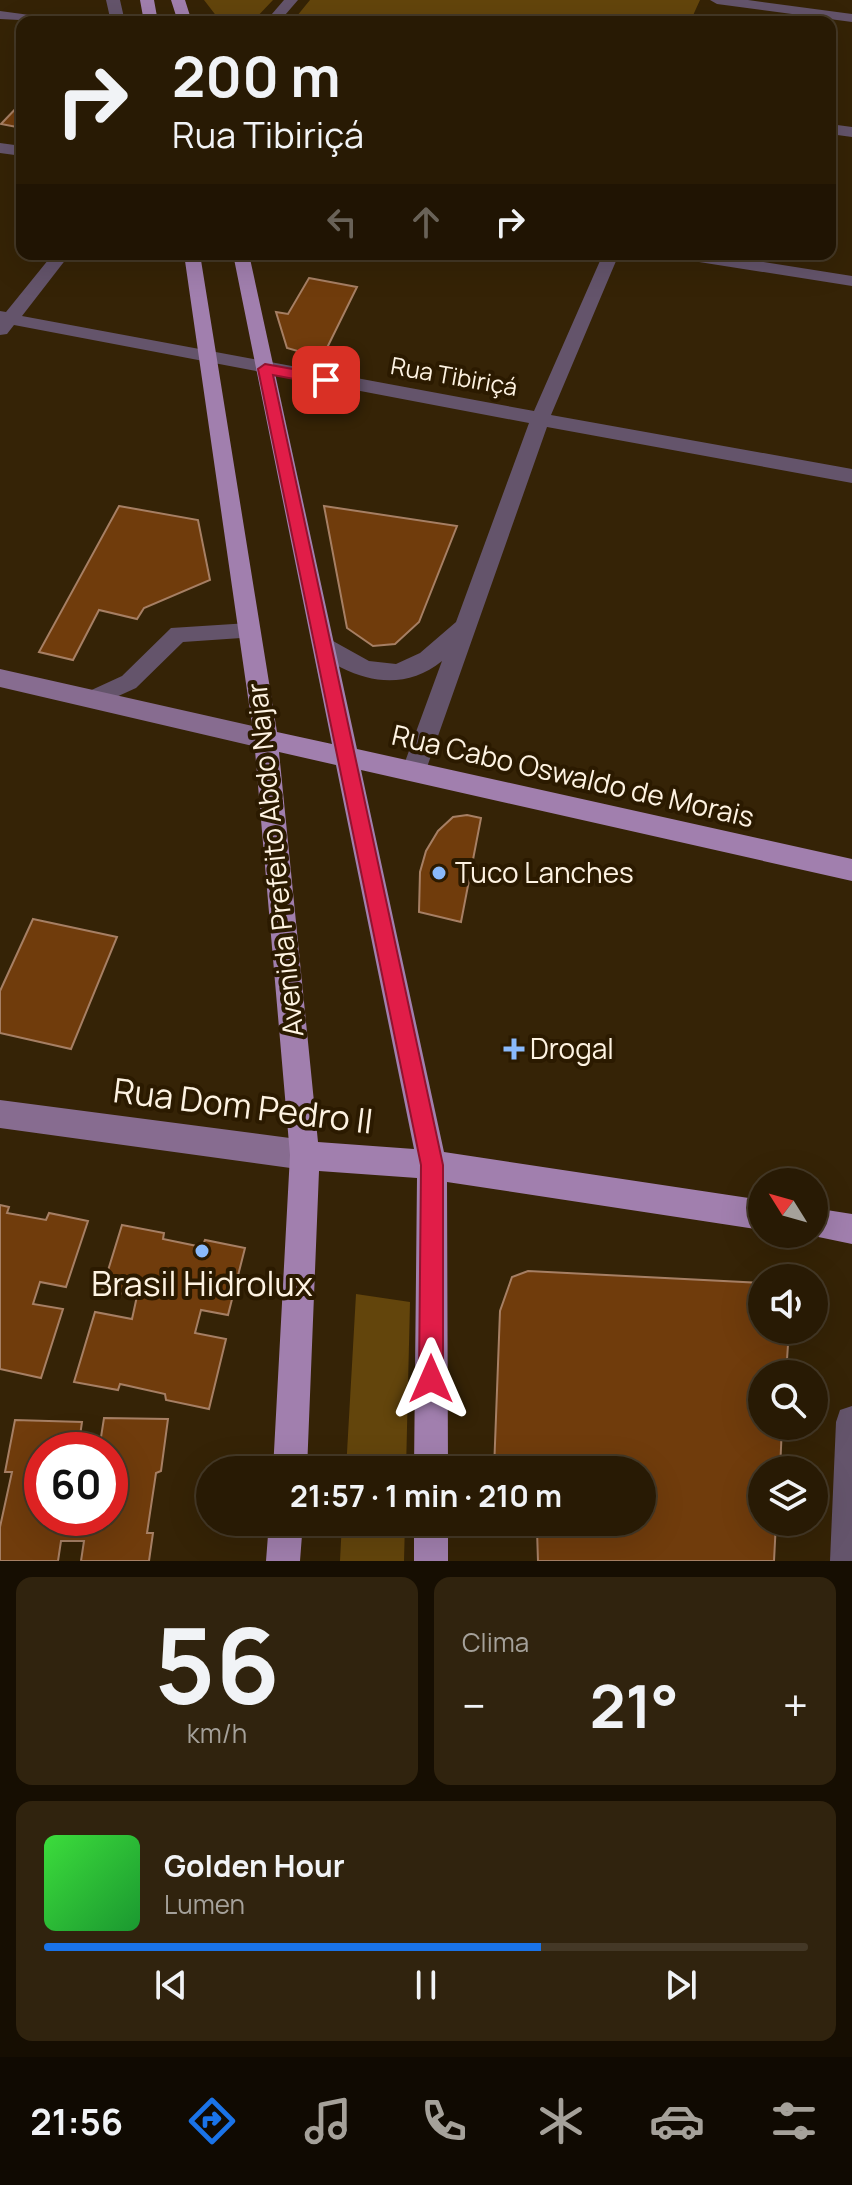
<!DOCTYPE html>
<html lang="pt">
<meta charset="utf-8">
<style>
:root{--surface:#281a04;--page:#30230e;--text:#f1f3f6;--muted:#a5a19a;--line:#443826;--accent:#1a73e8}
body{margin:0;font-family:Manrope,sans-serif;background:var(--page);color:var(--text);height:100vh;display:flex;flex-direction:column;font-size:30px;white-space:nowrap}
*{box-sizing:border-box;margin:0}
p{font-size:26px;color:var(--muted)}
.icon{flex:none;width:44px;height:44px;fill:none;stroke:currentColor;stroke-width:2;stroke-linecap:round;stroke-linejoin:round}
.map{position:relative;height:1561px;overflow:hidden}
.side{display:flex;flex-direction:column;gap:16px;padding:16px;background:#160e02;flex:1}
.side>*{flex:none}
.guide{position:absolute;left:16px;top:16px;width:820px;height:244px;border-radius:16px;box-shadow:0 8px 32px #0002,0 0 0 2px var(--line);background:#281a04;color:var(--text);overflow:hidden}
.needle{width:52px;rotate:307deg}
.buttons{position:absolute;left:748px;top:1168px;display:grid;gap:16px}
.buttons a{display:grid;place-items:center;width:80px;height:80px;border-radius:50%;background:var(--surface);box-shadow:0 8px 32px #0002,0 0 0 2px var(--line);font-size:40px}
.speed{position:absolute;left:24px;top:1432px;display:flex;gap:16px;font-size:40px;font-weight:700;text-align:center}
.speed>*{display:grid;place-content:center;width:104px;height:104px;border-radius:50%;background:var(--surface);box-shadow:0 8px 32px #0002,0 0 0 2px var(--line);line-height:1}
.speed .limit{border:12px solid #d22;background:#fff;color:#111}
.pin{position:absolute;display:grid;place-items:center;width:68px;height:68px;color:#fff;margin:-34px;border-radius:16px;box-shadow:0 4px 12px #0006}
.me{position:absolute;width:88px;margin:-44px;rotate:0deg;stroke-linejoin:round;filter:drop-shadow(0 0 6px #0008)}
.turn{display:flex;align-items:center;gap:28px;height:168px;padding:0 24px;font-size:36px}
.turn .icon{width:104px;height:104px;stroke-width:2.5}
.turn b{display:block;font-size:56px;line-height:68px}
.lanes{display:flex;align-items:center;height:76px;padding:0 24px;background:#0003;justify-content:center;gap:40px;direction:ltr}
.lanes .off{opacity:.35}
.big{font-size:60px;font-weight:700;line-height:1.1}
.side .tile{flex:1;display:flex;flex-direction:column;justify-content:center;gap:12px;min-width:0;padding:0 28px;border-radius:16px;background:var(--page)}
.side .dial{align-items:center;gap:0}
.dial b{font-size:104px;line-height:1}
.song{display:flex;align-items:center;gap:24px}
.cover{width:96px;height:96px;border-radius:12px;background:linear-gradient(135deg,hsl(120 70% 55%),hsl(130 70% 35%))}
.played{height:8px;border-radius:4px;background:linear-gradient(90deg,var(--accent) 65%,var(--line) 65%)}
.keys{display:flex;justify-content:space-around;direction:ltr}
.heat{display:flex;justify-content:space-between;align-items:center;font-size:44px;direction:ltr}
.side .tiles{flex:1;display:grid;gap:16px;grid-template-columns:1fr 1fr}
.tile:last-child{grid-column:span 2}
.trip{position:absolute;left:196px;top:1456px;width:460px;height:80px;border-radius:40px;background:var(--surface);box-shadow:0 8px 32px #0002,0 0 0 2px var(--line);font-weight:700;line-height:80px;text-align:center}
.dock{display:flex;height:128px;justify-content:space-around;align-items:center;background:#100a02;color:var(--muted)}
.dock .icon{width:56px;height:56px}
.dock .current{color:var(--accent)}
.dock b{font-size:36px;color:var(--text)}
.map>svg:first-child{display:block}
.green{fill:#63450c}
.building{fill:#703c0c;stroke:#a67f64;stroke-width:2}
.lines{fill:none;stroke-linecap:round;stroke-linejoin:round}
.lane{fill:#64546b;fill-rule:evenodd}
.street{fill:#64546b;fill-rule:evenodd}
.secondary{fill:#876c90;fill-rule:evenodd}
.primary{fill:#a17fae;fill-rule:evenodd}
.route{fill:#e11d48;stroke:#92132f;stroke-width:2}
.poi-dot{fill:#8abafc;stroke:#2b1a00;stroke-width:3}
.labels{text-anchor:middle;stroke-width:8;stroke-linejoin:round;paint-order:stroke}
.far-street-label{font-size:24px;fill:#fef3e2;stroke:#2b1a00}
.street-label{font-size:28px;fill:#fef3e2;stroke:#2b1a00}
.poi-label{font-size:28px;fill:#fef3e2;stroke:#2b1a00;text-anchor:start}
.near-street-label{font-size:34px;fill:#fef3e2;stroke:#2b1a00}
.near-poi-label{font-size:34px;fill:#fef3e2;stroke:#2b1a00}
</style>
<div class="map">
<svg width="852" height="1561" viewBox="0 0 852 1561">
<rect width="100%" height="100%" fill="#352306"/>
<path class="green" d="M204,0H273L252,22H221Z
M310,0H700L690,22H292Z
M356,1294L410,1302L406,1470H346Z
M342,1522H405L404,1561H340Z"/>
<path class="building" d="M22,102V128L1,124Z
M309,278L357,287L322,358L287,348L276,312L288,314Z
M119,506L198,520L210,580L144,608L137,619L99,610L73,660L39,652Z
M324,506L457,526L419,622L395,644L373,646L347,628Z
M467,815L481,818L461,922L419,912L420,872L426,851L438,831L453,817Z
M33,919L117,937L71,1049L0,1033V991Z
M0,1205L9,1207L7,1213L46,1220L49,1213L88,1221L66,1287L40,1282L33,1304L63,1309L41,1378L0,1369Z
M122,1225L164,1233L163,1239L202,1247L205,1240L245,1248L228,1315L201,1310L195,1333L226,1339L209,1409L166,1400L165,1394L120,1384L118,1390L74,1382L95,1312L132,1319L137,1296L102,1290Z
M528,1271L762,1283V1330H789L786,1374H762V1426H782L780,1470H762V1522H776L774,1561H538L537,1530L511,1522H642V1470H494L500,1311L512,1277Z
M104,1418L168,1419L161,1471L156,1473L147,1533H153L149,1561H81L84,1541H61L58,1561H0V1527L12,1472H5L15,1420L82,1422L78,1450H42V1518H110V1450H99Z"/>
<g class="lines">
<path class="lane" d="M249,623L256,625L259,631L256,637L183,642L136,688L92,708L85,705L81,699L85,693L122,676L171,628Z"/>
<path class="street" d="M106,0H120L125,22H111Z
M284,0H298L279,22H265Z
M710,0H748L852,14V22L717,4Z
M0,11L52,18L59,22L0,19Z
M830,124L852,127V137L830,134Z
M0,143L22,146V156L0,153Z
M53,254H70L22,316L534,411L603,254H619L551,415L852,469V483L547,427L426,770L422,777L414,780L406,777L402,770L442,661C411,686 376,685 342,668C332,663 318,655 313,645L316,639L324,636L369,661L396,664L420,653L456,622L529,423L14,325L7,334L0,335V311L6,312Z
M672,254H713L852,276V286L680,259Z
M852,1406V1561H830L836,1422L840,1410Z"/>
<path class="secondary" d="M0,669L266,729L274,732L278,739L274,746L266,749L0,687Z
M0,1100L305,1140L315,1145L320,1155L315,1165L305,1170L0,1128Z"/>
<path class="primary" d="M140,0H154L158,22H144Z
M171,0H185L192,22H178Z
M184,254H200L277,732L332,744L233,254H249L357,749L852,859V881L361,770L444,1152L762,1200V1230L447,1182L448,1470H414L417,1178L319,1171L307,1470H273L290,1155L254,739ZM279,752L336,765L414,1149L318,1142Z
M814,1208L852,1214V1244L804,1234H814Z
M269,1522H303L300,1561H266Z
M414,1522H448V1561H414Z"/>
</g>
<path class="route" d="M265,364L326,375L333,380L326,385L273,375L443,1165V1379L440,1387L431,1391L423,1387L419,1379L421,1165L258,369Z"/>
<g class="poi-dot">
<circle cx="439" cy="873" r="8"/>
<path d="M510 1037h8v8h8v8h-8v8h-8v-8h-8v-8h8z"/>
<circle cx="202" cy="1251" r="8"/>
</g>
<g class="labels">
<g class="far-street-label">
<text transform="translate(454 377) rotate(10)" y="8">Rua Tibiriçá</text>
</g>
<g class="street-label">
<text transform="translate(573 776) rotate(13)" y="10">Rua Cabo Oswaldo de Morais</text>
<text transform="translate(275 860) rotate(-96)" y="10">Avenida Prefeito Abdo Najar</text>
</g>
<g class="poi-label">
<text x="455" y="883">Tuco Lanches</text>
<text x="530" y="1059">Drogal</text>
</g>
<g class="near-street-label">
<text transform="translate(243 1106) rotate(7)" y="12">Rua Dom Pedro II</text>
</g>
<g class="near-poi-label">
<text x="202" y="1296">Brasil Hidrolux</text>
</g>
</g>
</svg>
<div class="buttons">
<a><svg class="needle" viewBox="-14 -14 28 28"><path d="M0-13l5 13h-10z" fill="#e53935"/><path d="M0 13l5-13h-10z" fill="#a5a19a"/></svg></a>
<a><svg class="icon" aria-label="sound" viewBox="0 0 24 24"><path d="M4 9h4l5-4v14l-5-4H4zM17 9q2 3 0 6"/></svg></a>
<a><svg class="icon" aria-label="search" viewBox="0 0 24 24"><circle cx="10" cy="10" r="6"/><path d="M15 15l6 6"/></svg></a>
<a><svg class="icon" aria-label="layers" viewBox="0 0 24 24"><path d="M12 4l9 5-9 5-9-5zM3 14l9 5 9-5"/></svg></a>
</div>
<div class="speed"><div class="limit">60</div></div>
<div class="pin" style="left:326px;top:380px;background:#d93025"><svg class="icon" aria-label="arrive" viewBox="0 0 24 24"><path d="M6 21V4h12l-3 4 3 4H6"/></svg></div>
<svg class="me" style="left:431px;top:1379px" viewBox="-20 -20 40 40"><path d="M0-17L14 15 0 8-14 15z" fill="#e11d48" stroke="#fff" stroke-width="4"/></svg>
<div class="trip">21:57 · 1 min · 210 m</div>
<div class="guide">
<div class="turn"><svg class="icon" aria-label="right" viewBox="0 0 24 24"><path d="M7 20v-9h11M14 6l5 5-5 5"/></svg><div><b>200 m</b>Rua Tibiriçá</div></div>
<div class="lanes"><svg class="icon off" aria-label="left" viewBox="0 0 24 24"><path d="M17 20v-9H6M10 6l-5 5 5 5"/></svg><svg class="icon off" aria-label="ahead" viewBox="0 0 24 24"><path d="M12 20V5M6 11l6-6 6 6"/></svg><svg class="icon" aria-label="right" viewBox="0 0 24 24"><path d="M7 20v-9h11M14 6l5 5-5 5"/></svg></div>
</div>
</div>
<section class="side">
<div class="tiles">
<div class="tile dial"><b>56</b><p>km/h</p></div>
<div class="tile"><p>Clima</p>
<div class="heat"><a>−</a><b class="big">21°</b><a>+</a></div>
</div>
<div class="tile">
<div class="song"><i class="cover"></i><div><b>Golden Hour</b><p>Lumen</p></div></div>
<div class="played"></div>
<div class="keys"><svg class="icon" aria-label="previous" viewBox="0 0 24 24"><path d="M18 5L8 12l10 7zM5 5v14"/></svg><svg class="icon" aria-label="pause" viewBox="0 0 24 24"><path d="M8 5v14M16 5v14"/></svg><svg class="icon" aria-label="next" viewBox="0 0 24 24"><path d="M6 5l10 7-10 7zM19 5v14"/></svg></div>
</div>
</div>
</section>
<nav class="dock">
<b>21:56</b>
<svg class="icon current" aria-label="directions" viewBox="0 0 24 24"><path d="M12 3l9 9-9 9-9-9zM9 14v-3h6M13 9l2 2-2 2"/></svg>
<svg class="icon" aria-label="music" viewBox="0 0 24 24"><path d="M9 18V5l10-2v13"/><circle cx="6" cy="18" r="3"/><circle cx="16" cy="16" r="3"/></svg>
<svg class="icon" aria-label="phone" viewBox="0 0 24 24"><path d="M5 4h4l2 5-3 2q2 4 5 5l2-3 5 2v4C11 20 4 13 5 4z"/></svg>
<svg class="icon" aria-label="climate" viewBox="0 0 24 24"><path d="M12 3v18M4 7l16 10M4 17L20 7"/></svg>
<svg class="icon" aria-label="car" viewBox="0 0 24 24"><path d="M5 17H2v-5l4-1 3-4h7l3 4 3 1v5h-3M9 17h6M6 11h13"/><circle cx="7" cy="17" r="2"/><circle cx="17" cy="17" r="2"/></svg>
<svg class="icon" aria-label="filters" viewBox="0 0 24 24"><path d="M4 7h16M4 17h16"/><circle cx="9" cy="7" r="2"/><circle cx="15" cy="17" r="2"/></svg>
</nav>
